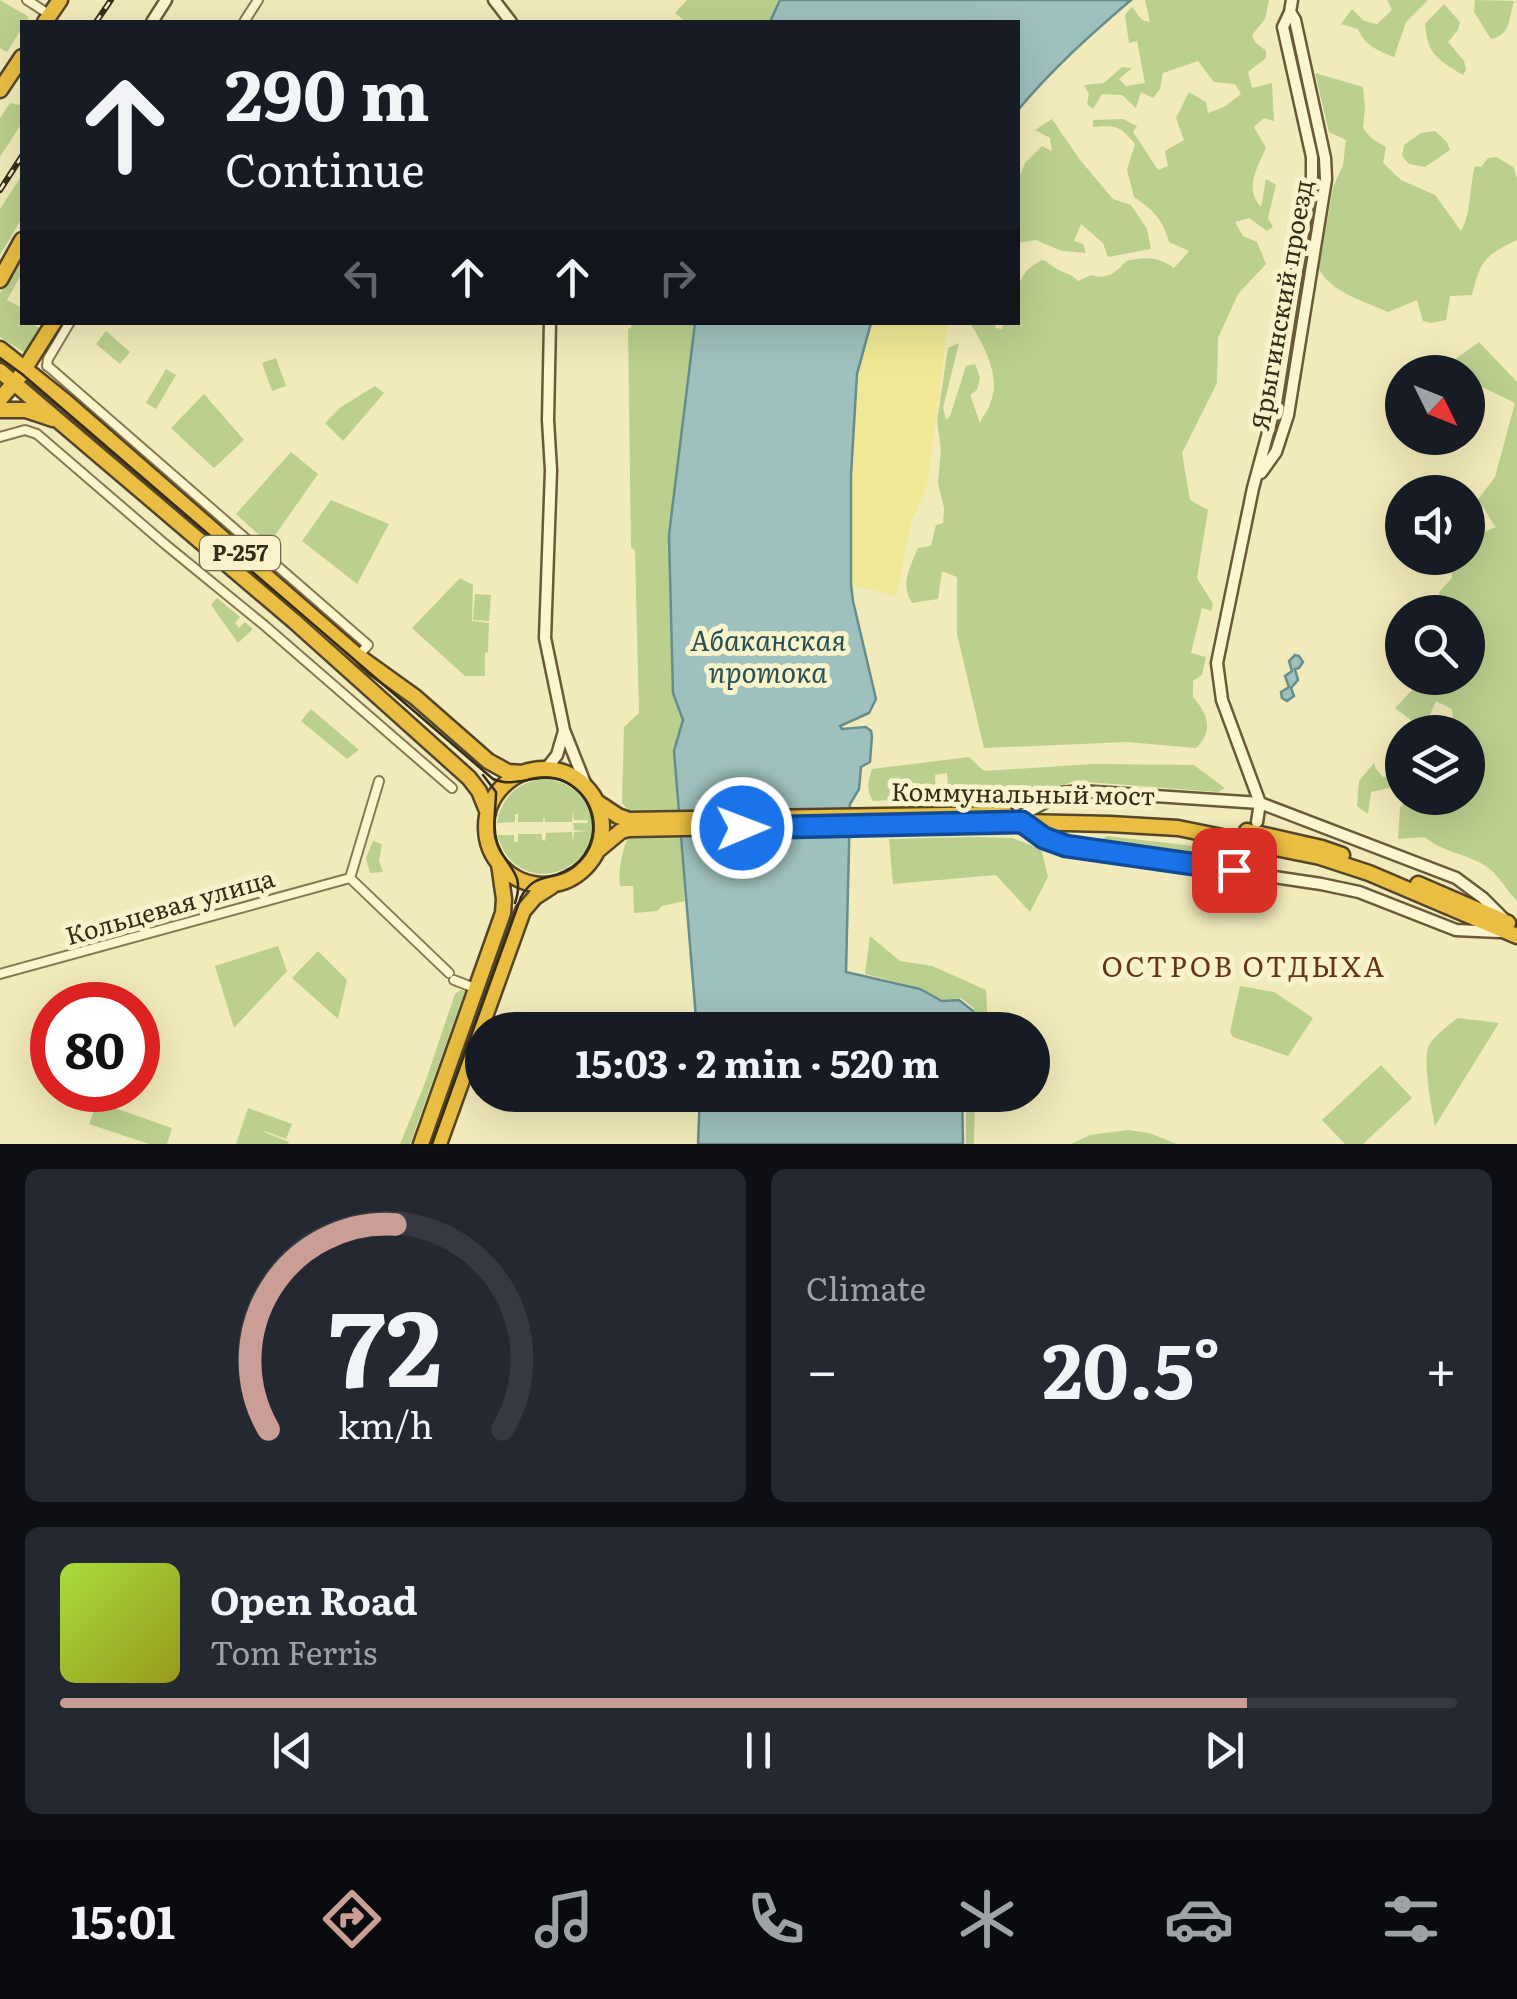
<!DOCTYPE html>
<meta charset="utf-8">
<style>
:root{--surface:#171b24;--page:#242831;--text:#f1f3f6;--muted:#9ea1a6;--line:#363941;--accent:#ca9e95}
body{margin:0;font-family:Literata,serif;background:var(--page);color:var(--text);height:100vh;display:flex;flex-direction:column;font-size:38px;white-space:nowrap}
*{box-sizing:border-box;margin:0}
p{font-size:32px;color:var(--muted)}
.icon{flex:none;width:55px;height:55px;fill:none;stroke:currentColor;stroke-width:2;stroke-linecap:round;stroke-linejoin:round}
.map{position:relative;height:1144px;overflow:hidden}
.drawer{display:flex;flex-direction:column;gap:25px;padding:25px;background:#0d0f14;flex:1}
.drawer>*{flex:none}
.guide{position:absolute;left:20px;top:20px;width:1000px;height:305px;border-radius:0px;box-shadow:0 10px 40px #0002;background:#171b24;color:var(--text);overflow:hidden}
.needle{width:65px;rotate:133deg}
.fabs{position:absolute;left:1385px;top:355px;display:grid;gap:20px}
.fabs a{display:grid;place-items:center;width:100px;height:100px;border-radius:50%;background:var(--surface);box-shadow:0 10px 40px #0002;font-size:50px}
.speed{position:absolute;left:30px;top:982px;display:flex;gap:20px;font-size:50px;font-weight:700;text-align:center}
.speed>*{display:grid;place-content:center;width:130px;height:130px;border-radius:50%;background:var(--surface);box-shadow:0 10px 40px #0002;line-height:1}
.speed .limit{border:15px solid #d22;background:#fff;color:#111}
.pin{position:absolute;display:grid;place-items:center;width:85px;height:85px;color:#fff;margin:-42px;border-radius:20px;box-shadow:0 5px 15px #0006}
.me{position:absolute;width:110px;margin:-55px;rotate:89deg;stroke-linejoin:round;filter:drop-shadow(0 0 8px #0008)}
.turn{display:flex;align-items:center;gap:35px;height:210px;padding:0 40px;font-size:45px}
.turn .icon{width:130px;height:130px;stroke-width:2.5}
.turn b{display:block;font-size:70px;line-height:85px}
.lanes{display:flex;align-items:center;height:95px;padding:0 40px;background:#0003;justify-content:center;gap:50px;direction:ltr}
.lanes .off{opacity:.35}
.big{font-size:75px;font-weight:700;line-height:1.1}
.drawer .widget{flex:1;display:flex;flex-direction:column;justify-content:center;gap:15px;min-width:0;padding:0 35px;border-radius:15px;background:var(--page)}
.drawer .dial{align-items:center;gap:0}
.dial svg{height:260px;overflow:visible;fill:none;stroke:var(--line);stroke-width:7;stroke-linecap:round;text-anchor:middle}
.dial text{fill:var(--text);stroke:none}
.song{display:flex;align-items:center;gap:30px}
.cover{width:120px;height:120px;border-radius:15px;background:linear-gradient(135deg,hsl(80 70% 55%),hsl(60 70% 35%))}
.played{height:10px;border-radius:5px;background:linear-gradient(90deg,var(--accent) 85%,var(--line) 85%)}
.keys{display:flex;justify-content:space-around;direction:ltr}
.heat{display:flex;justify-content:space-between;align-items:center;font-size:55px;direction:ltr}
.drawer .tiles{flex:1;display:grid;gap:25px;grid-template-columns:1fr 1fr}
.widget:last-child{grid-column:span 2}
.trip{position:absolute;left:465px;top:1012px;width:585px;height:100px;border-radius:50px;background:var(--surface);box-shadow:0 10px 40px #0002;font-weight:700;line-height:100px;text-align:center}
.tabs{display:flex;height:160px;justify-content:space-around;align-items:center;background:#090b0e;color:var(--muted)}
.tabs .icon{width:70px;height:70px}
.tabs .active{color:var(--accent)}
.tabs b{font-size:45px;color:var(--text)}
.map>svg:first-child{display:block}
.green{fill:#bbcf8e}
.sand{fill:#f0e894}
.water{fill:#9fc1bd;stroke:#668e8c;stroke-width:2.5}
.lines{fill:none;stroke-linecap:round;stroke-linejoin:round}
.street-casing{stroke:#887953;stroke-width:12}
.secondary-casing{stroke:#6a5a37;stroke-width:15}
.highway-casing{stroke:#554528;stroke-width:19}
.street{stroke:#fbf6cd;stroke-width:8}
.secondary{stroke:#fbf6cd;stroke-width:10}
.highway{stroke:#e9be42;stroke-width:14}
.tram{stroke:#362d19;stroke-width:2.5}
.rail-casing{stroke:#362d19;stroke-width:6}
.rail{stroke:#f8f3ca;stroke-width:2.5;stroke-dasharray:8;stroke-linecap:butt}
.route-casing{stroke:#114b97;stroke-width:25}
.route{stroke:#1a73e8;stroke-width:18}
.labels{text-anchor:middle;stroke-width:10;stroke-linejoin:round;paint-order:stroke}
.shield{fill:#f8f3ca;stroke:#70684e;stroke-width:2.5}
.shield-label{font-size:22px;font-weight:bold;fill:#362d19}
.street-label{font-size:25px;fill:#362d19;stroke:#f8f3ca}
.water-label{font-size:28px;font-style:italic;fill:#275157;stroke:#f8f3ca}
.neighbourhood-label{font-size:28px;letter-spacing:2.5px;fill:#663516;stroke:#f8f3ca}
</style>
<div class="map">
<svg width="1517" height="1144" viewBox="0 0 1517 1144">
<rect width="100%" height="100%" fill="#f1eaba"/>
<path class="green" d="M0,0L29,17L26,22H22V28L7,52L0,48Z
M687,0H780L770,22H686L675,13Z
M1145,0H1269L1265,19L1252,35L1255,42L1266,51V58L1248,72L1252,88L1272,83L1274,121L1264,118L1254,127L1266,148C1257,168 1244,188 1261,207L1266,179L1276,185L1268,218L1273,227L1267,231L1249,218L1235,222L1243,236L1257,242L1266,264L1238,294L1218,338L1217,383L1182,453L1190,500L1208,510L1197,578L1213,604L1211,611L1202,608L1191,653L1206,657L1202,675L1193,681V697C1208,714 1214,731 1196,748L1127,742L984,748L957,634V577L942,571L938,599L912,603C900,584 910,567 918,548L931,546L936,525L943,523L944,508L938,483L941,450L937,421L948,348L959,343L943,408L946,420L950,416L966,366L975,364L980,378L977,390L970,395L980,423C983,416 989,409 991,401C1001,375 983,344 970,323H994L996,328L1002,329L1004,323L1018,322C1018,294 1013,274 1042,260C1049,262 1051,266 1057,269C1066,274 1072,274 1078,281L1091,275C1106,280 1116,273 1126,261C1146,257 1157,256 1174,268L1189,251L1169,242C1162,218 1154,211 1134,197L1127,170L1135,144C1120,126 1117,125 1093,127V120L1123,119L1137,126L1133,132L1158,170L1168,166L1165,151L1184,140L1176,118L1189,92L1206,102L1208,113L1224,107L1241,94L1235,84L1214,82L1198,61L1163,73L1160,89L1153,98L1141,92L1136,108L1122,95L1102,94L1093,109L1087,104L1089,94L1084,85L1104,83L1122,67L1132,68L1119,79L1126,86L1145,83L1137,41L1129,43L1125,15L1132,7L1142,20L1150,22Z
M1387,0H1428L1406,22L1394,57C1380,52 1363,44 1358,29L1341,24L1352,9L1364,21L1377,24L1392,10Z
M1475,0L1514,1C1509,17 1511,35 1491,39L1474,12Z
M1444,4L1460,22L1458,30L1448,42L1464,61L1466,70L1463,75C1437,59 1428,55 1425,24Z
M1315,73L1363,87L1365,107L1363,128L1371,138L1386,147L1383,163L1401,180L1435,195L1461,231C1472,212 1469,187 1475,166L1481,167L1488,158L1497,157L1514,168L1517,179V240C1484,256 1481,260 1472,295L1450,296L1446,320L1431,323L1423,321L1417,300L1388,312C1366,302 1330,292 1319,269L1333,187L1343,165L1346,140L1329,132Z
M22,100V123L0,157V118L10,103L19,105Z
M1052,119L1080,160L1113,199L1131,205L1147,229L1151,249L1108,257L1103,243L1081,224L1074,241L1083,244L1086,253L1062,251L1036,240L1018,243V180L1025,163L1042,146L1052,151L1050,138L1035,130Z
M1435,131L1447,142L1450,150L1425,167L1409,164L1402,156L1404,145L1421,133Z
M22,175V218L0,255V209Z
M22,256V273L7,300L22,308V322L31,323L41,329L25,353L0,337V293Z
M632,323H695L669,535L673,693L683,720L674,751L685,901L662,906L657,911L634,913L633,886H620C618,872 622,848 629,837L641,836L640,812H630L622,803L624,727L639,713L635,550L631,547L628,329L631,328Z
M106,331L130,352L120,364L96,344Z
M1479,342L1517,382V901C1506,890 1497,872 1484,865C1464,853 1442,852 1425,837L1398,839L1400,807L1409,798H1468V732H1454L1452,709L1436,701L1428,719L1412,721L1395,708L1414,688V678H1468V612H1433L1440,591L1452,578V558H1468V534L1484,532L1496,527C1488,518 1487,508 1476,502L1495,477L1515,403L1476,384L1468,382V372H1452L1447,365Z
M276,358L286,386L272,391L262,363Z
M166,369L176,375L156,409L146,403Z
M375,386L384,393L343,441L325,423L341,407Z
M204,394L244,440L214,468L171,428Z
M291,452L318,474L269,544L236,514Z
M331,500L389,524L357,584L302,541Z
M460,578L473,585L472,621L489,623L488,652L485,653V676H465L412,628Z
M475,594L491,595L489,621L473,620Z
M217,598L240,617L235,623L239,628L245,622L253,629L238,643L211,605Z
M311,709L359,750L347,759L301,721Z
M969,757L984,771L1094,764L1194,765L1225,788L1218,792L1074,781L1015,805L949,804L947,773L935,775L936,798L873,801C866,790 868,781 872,769Z
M1374,763L1376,769L1383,777L1402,774V785L1371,792L1368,814L1357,806L1359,781Z
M548,779C564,782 578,789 586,804C618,863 520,910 497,835H514V842H518V834H542V840L545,841L546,833L572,832L573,842L574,832L588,831L574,830L573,823H587L588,820H574L573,811L572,822H545L544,814L543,822H518V814H515V822L497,823C502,795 520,780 548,779Z
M1107,836L1219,849L1218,858L1105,844L1102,839Z
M973,837L1012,838L1041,849L1048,877L1030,912L996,875L893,884L889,839Z
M373,841L382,844L379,861L383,872L370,873L366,858Z
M870,936L900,961L932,966L986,990L988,1025L980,1030H972L974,1008L961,998L943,1000L921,988L865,974Z
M278,946L287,971L234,1028L215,966Z
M318,951L347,980L338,1019L292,978Z
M1240,986L1274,992L1313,1018L1288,1056L1233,1037L1230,1032Z
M460,990L465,991L410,1144H400L425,1083L455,994Z
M1458,1018L1499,1023L1435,1126C1432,1110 1422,1059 1429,1045C1434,1037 1450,1023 1458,1018Z
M1381,1065L1412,1098L1363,1144H1345L1322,1120Z
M966,1095H975L974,1144H966Z
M97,1102L172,1128L167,1144H149L89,1124Z
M248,1108L292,1124L286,1139L265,1131L264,1132L289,1142L288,1144H236Z
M1128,1130L1149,1133L1177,1144H1071L1090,1135Z"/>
<path class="sand" d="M871,323H948L927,486L912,519L896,596L851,585V475L857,374Z"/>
<path class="water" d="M780,0H1131C1090,35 1052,69 1018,110V22H770Z
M695,323H871L857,374L851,475V585L853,601L876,699L869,713L840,726L842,729L866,727L871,731L872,736L870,762L861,767L859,789L850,804L846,972L920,989L942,1001L959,1000L973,1011L970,1030H697L674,751L683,720L673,693L669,535Z
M1295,655L1299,656L1303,662L1299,668L1295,669L1298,680L1291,688L1294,696L1287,701L1282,698L1281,692L1289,687L1285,676L1292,671L1289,661Z
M700,1095H962L963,1144H698Z"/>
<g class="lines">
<defs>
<path id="street" d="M27,0L50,15
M244,22L258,0
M70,322L48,359L47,366L50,368L368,645L358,656
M0,437L25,430L37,434L166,545L264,625L452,788
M350,878L449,973
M350,878L379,781
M0,974L350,878
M454,980L477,989"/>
<path id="secondary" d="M494,0L511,22
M152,22L166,0
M550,322L548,420L551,470L545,638L564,730L587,788
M1261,473L1276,452L1288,415L1326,179L1325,158L1295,20L1290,12
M546,769L557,755L564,731
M1024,814L1062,793L1080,791L1260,803L1456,878L1483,898L1503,918
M1257,822L1260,803L1222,700L1217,663L1253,488L1276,403L1312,176V157L1283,27L1290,12L1292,0
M1023,823L1044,838L1066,846L1321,884L1359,892L1456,930L1499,932
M1246,873L1250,855"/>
<path id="highway" d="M45,22L60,0
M0,90L22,57
M0,280L22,240
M0,349L65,401L358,656L415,697L488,761L508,772L523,773
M0,371L294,621L469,778L479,791L488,813
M0,399L20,376L54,322
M0,410H26L53,419
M486 827a58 58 0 1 1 116 0a58 58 0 1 1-116 0Z
M597,802L618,816L629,820L1006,814
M1247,831L1322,848L1342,855
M597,851L621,831L629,829L1022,822L1110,824L1178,828L1320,857L1369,873L1517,936
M1418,884L1508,923
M421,1144L503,913L504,899L499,864
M439,1144L523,911L535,897L552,886"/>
</defs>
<use href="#street" class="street-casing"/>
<use href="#secondary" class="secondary-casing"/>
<use href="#highway" class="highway-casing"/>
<use href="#street" class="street"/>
<use href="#secondary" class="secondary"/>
<use href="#highway" class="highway"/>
<path class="tram" d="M0,358L22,374L493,779C515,789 538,772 561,780C576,786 587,798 591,813C598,836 587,861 565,871C545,881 534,874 521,897L432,1144
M483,775L496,792C496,808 492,826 497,842C505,868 526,871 515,903"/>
<defs>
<path id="rail" d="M96,22L111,0
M0,190L22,156"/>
</defs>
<use href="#rail" class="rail-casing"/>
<use href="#rail" class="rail"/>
</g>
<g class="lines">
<defs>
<path id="route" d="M742,828L1022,822L1044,838L1066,846L1234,870"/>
</defs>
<use href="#route" class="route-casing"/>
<use href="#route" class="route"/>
</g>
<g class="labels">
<rect class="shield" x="200" y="536" width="80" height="34" rx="8"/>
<g class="shield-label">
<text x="240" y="561">Р-257</text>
</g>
<g class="street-label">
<text transform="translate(1282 305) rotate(-80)" y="9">Ярыгинский проезд</text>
<text transform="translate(1023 794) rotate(1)" y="9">Коммунальный мост</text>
<text transform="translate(170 907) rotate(-16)" y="9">Кольцевая улица</text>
</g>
<g class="water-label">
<text x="768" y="651">Абаканская<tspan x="768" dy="32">протока</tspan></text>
</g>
<g class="neighbourhood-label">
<text x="1244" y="977">ОСТРОВ ОТДЫХА</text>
</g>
</g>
</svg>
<div class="fabs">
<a><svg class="needle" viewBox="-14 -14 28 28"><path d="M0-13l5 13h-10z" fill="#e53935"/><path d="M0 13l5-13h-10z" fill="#9ea1a6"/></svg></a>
<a><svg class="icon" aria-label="sound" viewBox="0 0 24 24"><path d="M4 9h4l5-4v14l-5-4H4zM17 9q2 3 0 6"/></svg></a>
<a><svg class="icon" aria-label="search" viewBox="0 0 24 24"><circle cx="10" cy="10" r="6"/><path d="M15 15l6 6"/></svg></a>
<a><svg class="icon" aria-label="layers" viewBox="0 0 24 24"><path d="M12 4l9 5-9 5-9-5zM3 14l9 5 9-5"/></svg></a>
</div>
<div class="speed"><div class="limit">80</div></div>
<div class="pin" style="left:1234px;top:870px;background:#d93025"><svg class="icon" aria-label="arrive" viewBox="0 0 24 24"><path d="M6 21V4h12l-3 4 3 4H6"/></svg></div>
<svg class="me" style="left:742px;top:828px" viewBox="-20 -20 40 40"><circle r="17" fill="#1a73e8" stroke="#fff" stroke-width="3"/><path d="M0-11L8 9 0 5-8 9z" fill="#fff"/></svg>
<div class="trip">15:03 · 2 min · 520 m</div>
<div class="guide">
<div class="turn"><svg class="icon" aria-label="ahead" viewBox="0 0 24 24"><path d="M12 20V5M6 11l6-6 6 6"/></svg><div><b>290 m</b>Continue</div></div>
<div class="lanes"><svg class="icon off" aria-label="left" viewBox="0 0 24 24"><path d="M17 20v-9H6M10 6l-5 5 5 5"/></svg><svg class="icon" aria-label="ahead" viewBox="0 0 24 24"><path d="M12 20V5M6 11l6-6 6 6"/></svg><svg class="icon" aria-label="ahead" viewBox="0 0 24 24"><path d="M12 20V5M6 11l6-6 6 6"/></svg><svg class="icon off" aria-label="right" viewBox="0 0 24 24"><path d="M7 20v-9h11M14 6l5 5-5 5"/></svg></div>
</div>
</div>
<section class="drawer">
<div class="tiles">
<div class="widget dial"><svg viewBox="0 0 100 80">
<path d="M14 69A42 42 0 1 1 86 69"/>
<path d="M14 69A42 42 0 0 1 53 6" stroke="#ca9e95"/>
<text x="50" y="56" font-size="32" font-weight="700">72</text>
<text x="50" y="72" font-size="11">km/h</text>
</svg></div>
<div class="widget"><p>Climate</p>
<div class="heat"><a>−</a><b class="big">20.5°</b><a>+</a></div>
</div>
<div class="widget">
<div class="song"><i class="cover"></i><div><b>Open Road</b><p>Tom Ferris</p></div></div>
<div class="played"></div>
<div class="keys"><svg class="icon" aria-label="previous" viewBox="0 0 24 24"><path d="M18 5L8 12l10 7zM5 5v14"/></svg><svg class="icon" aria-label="pause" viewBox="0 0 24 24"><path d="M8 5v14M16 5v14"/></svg><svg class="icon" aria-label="next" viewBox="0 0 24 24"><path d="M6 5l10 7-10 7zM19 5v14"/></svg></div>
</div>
</div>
</section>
<nav class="tabs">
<b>15:01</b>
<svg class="icon active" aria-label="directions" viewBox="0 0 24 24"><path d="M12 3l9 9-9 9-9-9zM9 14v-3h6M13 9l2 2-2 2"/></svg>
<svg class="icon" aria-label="music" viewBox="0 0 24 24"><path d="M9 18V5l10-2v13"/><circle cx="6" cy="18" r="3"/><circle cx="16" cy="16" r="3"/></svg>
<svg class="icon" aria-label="phone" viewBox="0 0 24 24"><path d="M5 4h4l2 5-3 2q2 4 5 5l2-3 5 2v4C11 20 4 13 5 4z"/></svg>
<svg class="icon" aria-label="climate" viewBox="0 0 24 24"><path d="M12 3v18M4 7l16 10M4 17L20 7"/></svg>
<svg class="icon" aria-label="car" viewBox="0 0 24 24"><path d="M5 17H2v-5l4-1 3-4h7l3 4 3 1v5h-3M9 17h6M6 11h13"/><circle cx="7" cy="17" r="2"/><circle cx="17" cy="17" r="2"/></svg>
<svg class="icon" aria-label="filters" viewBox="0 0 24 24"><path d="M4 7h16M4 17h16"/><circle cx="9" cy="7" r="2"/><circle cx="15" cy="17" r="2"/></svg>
</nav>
